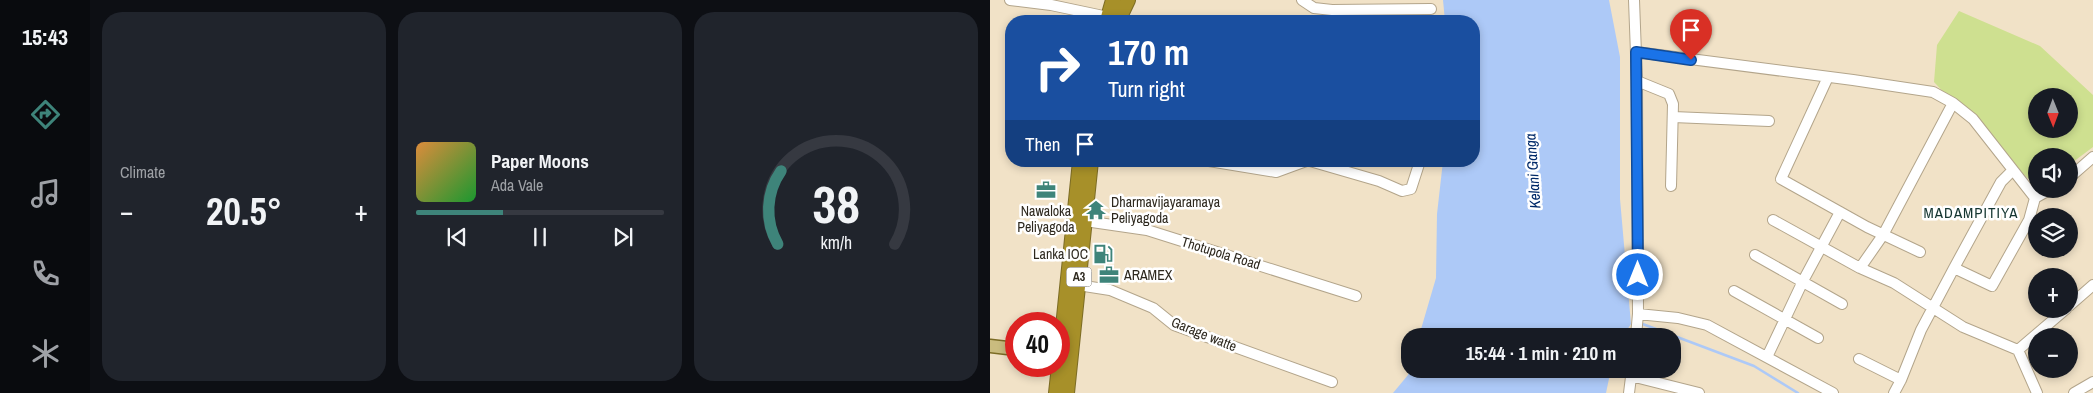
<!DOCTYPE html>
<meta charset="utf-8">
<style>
:root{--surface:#171b24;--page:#20242c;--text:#f1f3f6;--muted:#9ea1a6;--line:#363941;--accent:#3e847a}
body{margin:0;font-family:"Archivo Narrow",sans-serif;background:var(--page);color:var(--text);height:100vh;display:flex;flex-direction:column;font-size:19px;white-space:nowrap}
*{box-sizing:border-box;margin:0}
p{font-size:16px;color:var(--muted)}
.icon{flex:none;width:28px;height:28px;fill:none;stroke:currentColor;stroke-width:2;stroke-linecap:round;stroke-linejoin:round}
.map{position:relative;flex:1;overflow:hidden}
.drawer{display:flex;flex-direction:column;gap:12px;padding:12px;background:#0d0f14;width:900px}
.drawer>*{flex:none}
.banner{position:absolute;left:15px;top:15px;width:475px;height:152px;border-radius:20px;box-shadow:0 2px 8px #0003;background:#1a4fa0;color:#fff;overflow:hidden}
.needle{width:32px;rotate:179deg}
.controls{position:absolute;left:1038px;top:88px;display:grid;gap:10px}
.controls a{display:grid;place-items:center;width:50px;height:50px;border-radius:50%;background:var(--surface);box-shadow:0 2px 8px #0003;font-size:25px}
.speed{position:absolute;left:15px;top:312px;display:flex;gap:10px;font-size:25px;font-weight:700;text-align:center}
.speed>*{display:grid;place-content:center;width:65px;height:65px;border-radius:50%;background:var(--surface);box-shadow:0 2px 8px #0003;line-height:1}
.speed .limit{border:8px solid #d22;background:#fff;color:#111}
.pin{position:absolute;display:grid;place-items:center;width:42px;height:42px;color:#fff;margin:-51px -21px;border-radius:50% 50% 50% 0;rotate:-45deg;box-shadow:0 0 5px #0007}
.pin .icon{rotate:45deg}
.me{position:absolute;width:55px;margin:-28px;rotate:0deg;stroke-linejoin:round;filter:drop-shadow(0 0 4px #0008)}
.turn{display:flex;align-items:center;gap:18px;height:105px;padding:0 20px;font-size:22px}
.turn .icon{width:65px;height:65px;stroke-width:2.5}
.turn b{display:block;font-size:35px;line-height:42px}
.then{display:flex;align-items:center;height:48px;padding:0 20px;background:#0003;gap:10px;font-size:19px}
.big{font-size:38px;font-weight:700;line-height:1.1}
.drawer .widget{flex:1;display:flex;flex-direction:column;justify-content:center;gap:8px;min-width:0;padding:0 18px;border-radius:20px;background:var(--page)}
.drawer .dial{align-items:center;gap:0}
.dial svg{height:130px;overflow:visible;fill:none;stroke:var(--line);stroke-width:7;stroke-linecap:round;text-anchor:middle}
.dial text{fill:var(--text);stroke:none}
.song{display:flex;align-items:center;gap:15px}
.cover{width:60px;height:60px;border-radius:8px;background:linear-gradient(135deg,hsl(30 70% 55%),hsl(130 70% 35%))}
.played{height:5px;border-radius:2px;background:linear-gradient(90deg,var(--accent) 35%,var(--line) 35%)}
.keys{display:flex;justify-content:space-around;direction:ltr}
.heat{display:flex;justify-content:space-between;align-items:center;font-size:28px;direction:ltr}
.drawer .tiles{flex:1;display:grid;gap:12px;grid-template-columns:repeat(3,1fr)}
.trip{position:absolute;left:411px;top:328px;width:280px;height:50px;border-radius:20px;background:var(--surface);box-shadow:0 2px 8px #0003;font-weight:700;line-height:50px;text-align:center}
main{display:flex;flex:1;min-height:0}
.menu{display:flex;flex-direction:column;width:90px;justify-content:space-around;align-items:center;background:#090b0e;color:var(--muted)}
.menu .icon{width:35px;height:35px}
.menu .current{color:var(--accent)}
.menu b{font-size:22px;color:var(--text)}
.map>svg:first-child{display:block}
.green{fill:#cee090;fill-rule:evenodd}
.water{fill:#adc9f7}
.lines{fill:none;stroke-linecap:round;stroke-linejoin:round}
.stream{stroke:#adc9f7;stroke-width:2.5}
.minor-casing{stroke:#b3a58b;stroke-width:12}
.major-casing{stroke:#7c6c25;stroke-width:15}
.highway-casing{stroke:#7c6c25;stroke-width:16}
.minor{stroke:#fff;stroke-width:10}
.major{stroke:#cabc7f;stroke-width:12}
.highway{stroke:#a79029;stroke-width:14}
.route-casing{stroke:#114b97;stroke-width:12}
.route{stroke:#1a73e8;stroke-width:9}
.labels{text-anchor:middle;stroke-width:5;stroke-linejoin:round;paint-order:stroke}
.shield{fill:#fff;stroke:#6c6862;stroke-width:1}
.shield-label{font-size:12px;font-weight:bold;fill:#2d281e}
.poi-label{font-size:14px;fill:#2d281e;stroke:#fff;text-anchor:start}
.street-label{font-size:14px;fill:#2d281e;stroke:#fff}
.water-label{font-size:15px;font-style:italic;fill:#012968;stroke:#fff}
.neighbourhood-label{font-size:15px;letter-spacing:1px;fill:#143530;stroke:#fff}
</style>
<main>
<nav class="menu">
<b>15:43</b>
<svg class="icon current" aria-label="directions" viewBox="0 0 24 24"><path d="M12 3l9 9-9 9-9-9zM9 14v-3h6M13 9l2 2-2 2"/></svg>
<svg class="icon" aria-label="music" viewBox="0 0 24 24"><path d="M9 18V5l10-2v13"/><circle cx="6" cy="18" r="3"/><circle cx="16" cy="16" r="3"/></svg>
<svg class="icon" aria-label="phone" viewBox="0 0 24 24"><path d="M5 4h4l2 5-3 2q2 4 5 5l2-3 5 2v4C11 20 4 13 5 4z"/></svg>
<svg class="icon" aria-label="climate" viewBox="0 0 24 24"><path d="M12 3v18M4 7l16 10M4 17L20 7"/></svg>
</nav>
<section class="drawer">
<div class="tiles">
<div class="widget"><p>Climate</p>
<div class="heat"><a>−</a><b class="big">20.5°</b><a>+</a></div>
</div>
<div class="widget">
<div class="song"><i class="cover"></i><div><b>Paper Moons</b><p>Ada Vale</p></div></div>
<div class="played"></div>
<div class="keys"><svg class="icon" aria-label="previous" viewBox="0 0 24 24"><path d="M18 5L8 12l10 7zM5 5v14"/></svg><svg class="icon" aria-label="pause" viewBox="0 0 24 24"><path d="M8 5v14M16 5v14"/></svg><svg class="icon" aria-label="next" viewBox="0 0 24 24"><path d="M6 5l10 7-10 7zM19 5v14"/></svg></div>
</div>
<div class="widget dial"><svg viewBox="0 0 100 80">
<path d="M14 69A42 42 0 1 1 86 69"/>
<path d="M14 69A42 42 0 0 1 16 24" stroke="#3e847a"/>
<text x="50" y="56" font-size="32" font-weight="700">38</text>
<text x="50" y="72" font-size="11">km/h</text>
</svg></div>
</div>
</section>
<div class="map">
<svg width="1103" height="393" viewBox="0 0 1103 393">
<rect width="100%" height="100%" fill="#f1e2c7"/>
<path class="green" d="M969,11L1050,46L1103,95V147L1079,165V156H1046V186L1000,142L944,82L947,45ZM1046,96H1079V129H1046Z"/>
<path class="water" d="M453,0H619L630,57V199L641,324L633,336H429L446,278L447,214L453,161H484V21H455Z
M420,369H621L616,393H403L418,375Z"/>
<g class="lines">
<path class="stream" d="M650,323L764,366L808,393"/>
<defs>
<path id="minor" d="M20,0L61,5L118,17
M312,0L324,8L342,10L441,9
M644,0L647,81L648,314L646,336
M646,52L863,80L943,92L963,103L983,119L1045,198L1061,189
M838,77L791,179L877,227L930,252
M647,81L679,94L683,104L681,186
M683,117L779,121
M219,161L286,172L316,161
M320,161L389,181L412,191L421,189L430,161
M1079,178L1103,157
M783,220L870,268L904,283L973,327L1028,350L1047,393
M95,221L157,230L366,296
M765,255L852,304
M870,268L893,235L963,103
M964,268L1002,286L1039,220L1045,198
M88,285L120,290L163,308L184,325L342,382
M744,291L828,338
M1079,306L1103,285
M648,314L688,318L717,325L843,393
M1028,350L1076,309
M777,357L813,281L850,212
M869,359L911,380
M641,376L709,393
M639,393L642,369
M904,393L911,380L931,330L964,268L1011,182L1023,170
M1084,393L1103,382"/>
<path id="major" d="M0,346L26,349"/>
<path id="highway" d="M117,21L123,0
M128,21L138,0
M69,366L90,161
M66,393L69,366
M77,393L101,161"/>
</defs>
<use href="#minor" class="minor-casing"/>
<use href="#major" class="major-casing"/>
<use href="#highway" class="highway-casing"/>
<use href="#minor" class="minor"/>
<use href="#major" class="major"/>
<use href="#highway" class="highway"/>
</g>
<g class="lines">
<defs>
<path id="route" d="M648,275L646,52L701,60"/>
</defs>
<use href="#route" class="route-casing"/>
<use href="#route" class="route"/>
</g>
<defs>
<symbol id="office-bare" viewBox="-9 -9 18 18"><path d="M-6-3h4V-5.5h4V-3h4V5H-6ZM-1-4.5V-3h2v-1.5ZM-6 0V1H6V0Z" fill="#3e847a" stroke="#fff" stroke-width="2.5" paint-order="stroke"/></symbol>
<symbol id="temple-bare" viewBox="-9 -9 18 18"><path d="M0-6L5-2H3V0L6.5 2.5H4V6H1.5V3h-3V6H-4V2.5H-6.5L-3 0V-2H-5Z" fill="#3e847a" stroke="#fff" stroke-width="2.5" paint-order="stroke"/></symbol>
<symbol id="fuel-bare" viewBox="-9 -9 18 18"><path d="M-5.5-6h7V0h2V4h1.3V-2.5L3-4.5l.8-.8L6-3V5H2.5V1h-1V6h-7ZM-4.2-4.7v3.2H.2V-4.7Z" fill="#3e847a" stroke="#fff" stroke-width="2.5" paint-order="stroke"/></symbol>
</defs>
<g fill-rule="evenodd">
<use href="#office-bare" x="42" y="176" width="28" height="28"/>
<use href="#temple-bare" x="92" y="196" width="28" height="28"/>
<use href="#fuel-bare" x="99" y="240" width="28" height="28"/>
<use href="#office-bare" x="105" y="261" width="28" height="28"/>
</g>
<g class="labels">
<rect class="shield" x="76.5" y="267.5" width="25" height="19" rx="4"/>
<g class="shield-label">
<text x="89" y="281">A3</text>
</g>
<g class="poi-label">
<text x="121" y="207">Dharmavijayaramaya<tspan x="121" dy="16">Peliyagoda</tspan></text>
<text x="56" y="216" text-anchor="middle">Nawaloka<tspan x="56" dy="16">Peliyagoda</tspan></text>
<text x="98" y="259" text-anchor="end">Lanka IOC</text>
<text x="134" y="280">ARAMEX</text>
</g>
<g class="street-label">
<text transform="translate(231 253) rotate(17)" y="5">Thotupola Road</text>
<text transform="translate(214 334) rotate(22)" y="5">Garage watte</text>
</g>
<g class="water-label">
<text transform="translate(543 171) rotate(-94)" y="5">Kelani Ganga</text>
</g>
<g class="neighbourhood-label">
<text x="981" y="218">MADAMPITIYA</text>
</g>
</g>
</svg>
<div class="controls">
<a><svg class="needle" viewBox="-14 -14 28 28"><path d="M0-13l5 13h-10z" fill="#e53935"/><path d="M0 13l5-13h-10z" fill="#9ea1a6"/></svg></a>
<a><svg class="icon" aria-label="sound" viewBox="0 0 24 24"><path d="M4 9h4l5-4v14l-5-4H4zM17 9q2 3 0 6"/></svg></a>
<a><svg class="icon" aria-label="layers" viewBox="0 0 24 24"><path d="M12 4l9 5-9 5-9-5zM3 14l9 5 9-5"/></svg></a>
<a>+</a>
<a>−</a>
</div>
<div class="speed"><div class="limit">40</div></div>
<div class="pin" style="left:701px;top:60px;background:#d93025"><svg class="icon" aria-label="arrive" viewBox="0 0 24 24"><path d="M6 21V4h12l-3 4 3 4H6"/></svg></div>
<svg class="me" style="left:648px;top:275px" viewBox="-20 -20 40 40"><circle r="17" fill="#1a73e8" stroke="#fff" stroke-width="3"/><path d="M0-11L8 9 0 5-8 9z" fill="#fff"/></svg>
<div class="trip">15:44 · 1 min · 210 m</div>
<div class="banner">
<div class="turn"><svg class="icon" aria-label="right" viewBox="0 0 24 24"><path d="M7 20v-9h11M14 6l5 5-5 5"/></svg><div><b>170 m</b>Turn right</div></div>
<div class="then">Then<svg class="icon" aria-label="arrive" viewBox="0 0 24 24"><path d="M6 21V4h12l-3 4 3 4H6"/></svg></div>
</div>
</div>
</main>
